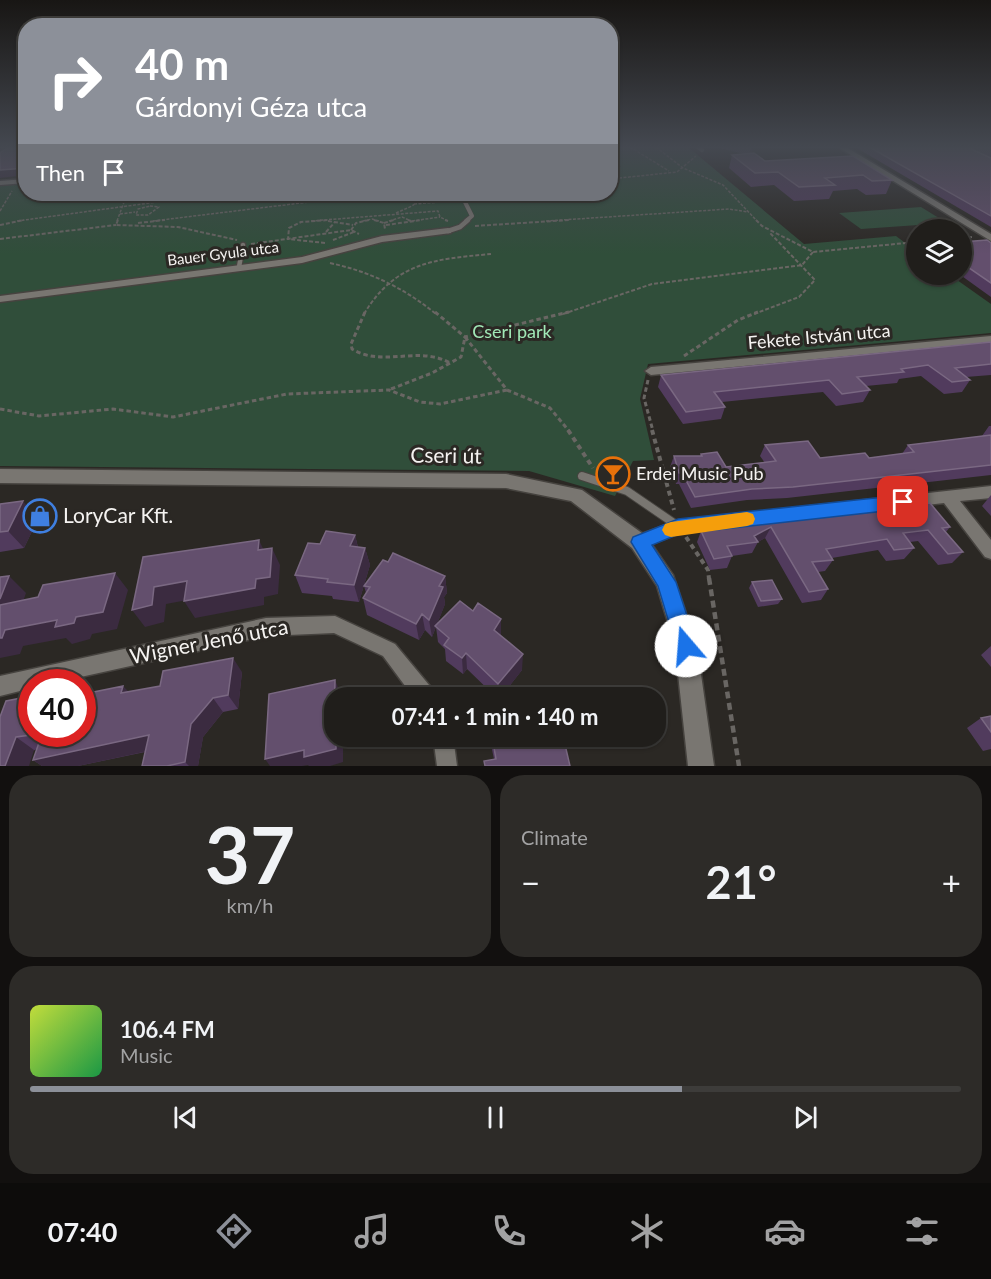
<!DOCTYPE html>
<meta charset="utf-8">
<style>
:root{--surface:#201e1b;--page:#2d2b28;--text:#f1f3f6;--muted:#a2a2a3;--line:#3d3c3a;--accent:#8c9099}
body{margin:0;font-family:Lato,sans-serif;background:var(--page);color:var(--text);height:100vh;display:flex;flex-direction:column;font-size:22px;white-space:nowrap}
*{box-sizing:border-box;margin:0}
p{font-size:20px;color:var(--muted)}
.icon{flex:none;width:33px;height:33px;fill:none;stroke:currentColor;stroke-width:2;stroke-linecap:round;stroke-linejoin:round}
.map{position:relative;height:766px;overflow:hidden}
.sheet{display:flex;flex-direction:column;gap:9px;padding:9px;background:#12100f;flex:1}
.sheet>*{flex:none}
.top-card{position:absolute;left:18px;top:18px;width:600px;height:183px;border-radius:24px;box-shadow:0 2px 4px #0004,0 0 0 2px var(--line);background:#8c9099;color:#fff;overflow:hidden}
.fabs{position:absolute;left:906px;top:219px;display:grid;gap:12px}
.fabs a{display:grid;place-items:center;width:66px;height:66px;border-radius:50%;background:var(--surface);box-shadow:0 2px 4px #0004,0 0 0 2px var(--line);font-size:30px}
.speed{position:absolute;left:18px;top:669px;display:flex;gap:12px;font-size:30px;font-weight:700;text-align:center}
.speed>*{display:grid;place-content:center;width:78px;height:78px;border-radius:50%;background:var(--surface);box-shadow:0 2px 4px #0004,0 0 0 2px var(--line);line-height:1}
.speed .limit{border:9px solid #d22;background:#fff;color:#111}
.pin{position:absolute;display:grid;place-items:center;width:51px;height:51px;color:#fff;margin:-26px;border-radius:12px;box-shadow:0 3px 9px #0006}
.me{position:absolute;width:66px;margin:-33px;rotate:342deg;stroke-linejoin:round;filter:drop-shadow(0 0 4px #0008)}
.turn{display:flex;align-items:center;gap:21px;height:126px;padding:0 18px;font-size:27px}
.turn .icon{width:78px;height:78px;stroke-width:2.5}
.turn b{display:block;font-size:42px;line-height:51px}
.then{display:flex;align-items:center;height:57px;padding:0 18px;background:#0003;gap:12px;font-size:22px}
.big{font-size:45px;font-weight:700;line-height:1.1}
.sheet .tile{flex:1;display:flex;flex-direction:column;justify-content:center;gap:9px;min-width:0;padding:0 21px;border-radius:24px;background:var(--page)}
.sheet .dial{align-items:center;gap:0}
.dial b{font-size:78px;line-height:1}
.song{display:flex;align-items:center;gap:18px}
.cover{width:72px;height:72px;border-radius:9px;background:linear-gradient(135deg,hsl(70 70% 55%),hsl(140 70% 35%))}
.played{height:6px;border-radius:3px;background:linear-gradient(90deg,var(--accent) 70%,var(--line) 70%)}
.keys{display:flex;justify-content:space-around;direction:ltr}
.heat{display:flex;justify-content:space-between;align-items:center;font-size:33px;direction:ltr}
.sheet .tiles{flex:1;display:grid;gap:9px;grid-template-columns:1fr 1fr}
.tile:last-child{grid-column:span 2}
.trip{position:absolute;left:324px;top:687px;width:342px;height:60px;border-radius:24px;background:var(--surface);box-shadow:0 2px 4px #0004,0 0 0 2px var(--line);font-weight:700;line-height:60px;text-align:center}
.dock{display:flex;height:96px;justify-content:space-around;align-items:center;background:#0d0c0b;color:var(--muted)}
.dock .icon{width:42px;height:42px}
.dock .selected{color:var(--accent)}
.dock b{font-size:27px;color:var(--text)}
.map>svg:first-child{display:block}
.green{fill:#304e3a}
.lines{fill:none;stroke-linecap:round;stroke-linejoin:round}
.service-far2-casing{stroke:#46433f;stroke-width:5}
.service-far1-casing{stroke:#46433f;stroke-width:7}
.service-casing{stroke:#46433f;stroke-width:10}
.minor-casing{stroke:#46433f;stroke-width:3}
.tertiary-casing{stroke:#46433f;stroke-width:3}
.path-far4{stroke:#696663;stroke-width:1.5;stroke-dasharray:3 1.5;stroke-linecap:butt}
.path-far3{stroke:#696663;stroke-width:2;stroke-dasharray:4 2;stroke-linecap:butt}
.path-far2{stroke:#696663;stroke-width:3;stroke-dasharray:4.5 3;stroke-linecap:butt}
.path-far1{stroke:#696663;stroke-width:4;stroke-dasharray:5 4;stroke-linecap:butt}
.path{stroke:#696663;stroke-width:4.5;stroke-dasharray:7 4.5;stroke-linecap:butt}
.service-far2{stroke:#797671;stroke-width:4}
.service-far1{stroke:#797671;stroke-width:4.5}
.service{stroke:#797671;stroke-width:8}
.minor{fill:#797671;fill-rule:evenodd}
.tertiary{fill:#797671;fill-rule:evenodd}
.wall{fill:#513b5d}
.shaded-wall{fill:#3b2b40}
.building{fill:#634f6d;stroke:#7a6882;stroke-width:1.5}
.route{fill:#1a73e8;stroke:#114b97;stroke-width:1.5}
.slow{fill:#f59e0b}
.labels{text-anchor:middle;stroke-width:6;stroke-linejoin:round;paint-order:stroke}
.far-street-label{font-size:15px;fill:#f5f3f1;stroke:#2b2824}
.park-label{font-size:18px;fill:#a1e9b7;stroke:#2b2824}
.street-label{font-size:18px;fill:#f5f3f1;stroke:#2b2824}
.poi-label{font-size:18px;fill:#f5f3f1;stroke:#2b2824;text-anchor:start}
.near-street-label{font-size:21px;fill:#f5f3f1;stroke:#2b2824}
.near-poi-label{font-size:21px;fill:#f5f3f1;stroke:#2b2824;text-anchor:start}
</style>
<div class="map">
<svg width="991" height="766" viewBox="0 0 991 766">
<rect width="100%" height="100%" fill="#2b2824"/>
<path class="green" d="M611,147H688L804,244L896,236L916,251V274L950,275L991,304V333L648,364L640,399L654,460L633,461L615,496L529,471L0,466V185L25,183L26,194H610L611,168L621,167L611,157Z
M921,207L947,223L861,229L839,213Z"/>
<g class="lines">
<defs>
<path id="service-far2" d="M698,147L702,150
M461,194L472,216L466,221"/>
<path id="service-far1" d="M448,231L460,227L468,220
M239,267L243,245"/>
<path id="service" d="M582,476L627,491L678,526"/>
<path id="minor" d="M838,147H846L991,234V241Z
M26,179V183L0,185V181Z
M448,228L451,229V233L382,242L302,263L0,302V296L302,257L382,236Z
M991,336V342L651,375L645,371L651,367Z
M991,486V498L960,501L991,540V559L985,557L944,503L679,533L639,549L633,547L631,542L633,537L678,521Z
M335,616L395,644L434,691L436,698H414L383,656L334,633L266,636L58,682H32V688L0,696V676L266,618Z
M433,736H453L457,766H437Z"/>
<path id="tertiary" d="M0,469L506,474L582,490L646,536L673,575L697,646L714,766H688L675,646L657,586L632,548L571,501L506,488L0,483Z"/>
</defs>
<use href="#service-far2" class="service-far2-casing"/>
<use href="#service-far1" class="service-far1-casing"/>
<use href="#service" class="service-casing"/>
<use href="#minor" class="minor-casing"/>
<use href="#tertiary" class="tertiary-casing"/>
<path class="path-far4" d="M630,147L669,171
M656,147L683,168L723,185L757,221
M610,179L677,172L696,156
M473,199L519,194
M414,204L454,201
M150,206L159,207L148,215H136L138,209Z
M0,211L12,191
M396,213L412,206L428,194
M120,214L135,212
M17,221L216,194
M117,221L127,194
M153,221L375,194
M311,221L438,211L440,217L448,221
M363,221L372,219L379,221
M389,221L402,217L411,221
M412,221L440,217
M546,221L729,209L748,212"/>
<path class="path-far3" d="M118,220L116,225L178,227L237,240
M374,220L384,223L385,229
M408,220L411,221
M445,220L448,221
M756,220L762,226L813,252L916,242
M328,221L353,225
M138,223L165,220
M384,223L394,220
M0,225L24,220
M386,225L422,220
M475,226L569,220
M351,230L356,223L369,220
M326,232L335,222
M962,238L972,237
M0,239L116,225
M333,240L354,232
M325,243L288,239L289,228L301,222L329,220
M251,244L351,230L359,234
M330,263C371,272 404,288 436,314
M364,314C395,262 435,259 491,254
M563,314L652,284L802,265L813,252
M754,314L799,297L815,280L770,233"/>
<path class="path-far2" d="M365,312L351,344L352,349C383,368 418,345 450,363
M435,312L465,337L569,312
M465,337L507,390L550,408L569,431
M684,356L738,320L758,312
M648,380L644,398L653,431
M391,389L432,373L461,357L465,337
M0,409L39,416L113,409L173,417L287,394L389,390L420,402L440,404L507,390"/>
<path class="path-far1" d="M568,430L593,468
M652,430L674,510
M686,537L708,570L709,579"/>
<path class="path" d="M709,578L739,766"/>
<use href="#service-far2" class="service-far2"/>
<use href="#service-far1" class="service-far1"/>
<use href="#service" class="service"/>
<use href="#minor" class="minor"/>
<use href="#tertiary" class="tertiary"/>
</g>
<path class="wall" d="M715,147H755L750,154L765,161L892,180L886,194L866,195L857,189L833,191L829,199L794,201L774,185L751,187L729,168L732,155L745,154Z
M855,147H991V227Z
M962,242L991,243V297L959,274H962Z
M991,342V375L966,377L970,380L962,392L944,394L921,376L899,379L897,383L866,386L870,390L863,402L836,406L823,392L722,402L725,407L721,419L683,424L658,387L661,375Z
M989,426H991V475L787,498L747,500L691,508L679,484H676L670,467L674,456H700L701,454L726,467L765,463L760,456L765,445L820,458H869L902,454L908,445L982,436Z
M991,495V516L982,506Z
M0,504L38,519L24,548L0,552Z
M743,523L950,527L946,532L963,552L952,563L938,565L918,541L910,542L914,548L904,559L886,561L878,550L832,558L833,560L825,571L818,572L828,589L821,600L802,603L765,538L758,542L752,553L732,556L727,568L710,570L697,542L701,531L742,526Z
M355,535L358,547L365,548L370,565L359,602L333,599L332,596L302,593L295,575L320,544Z
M388,562L445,576L447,593L444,597L445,604L437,624L501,636L522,670L500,698H497L467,669L463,674L446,661L445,649L438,642L436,627L432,637L425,630L419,640L367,615L363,598L366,593L364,586Z
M752,582L782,599L778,604L758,607L749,588Z
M991,646V667L981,655Z
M242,672L238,709L223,712L203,737L198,766H142L145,752L78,766H42L33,760L37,749L0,766L32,696V734L129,692Z
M991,716V749L983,751L967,728L981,718Z
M489,736H563L570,766H485L484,761L494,759Z"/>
<path class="shaded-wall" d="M0,147H9L0,153Z
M751,147H755L749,155Z
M26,168V175L0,178V170Z
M23,501L38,519L24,548L8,531Z
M771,527L765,538L758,542L754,536Z
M355,535L359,552L350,546Z
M259,540L267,557L258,550Z
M272,548L280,565L278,594L264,597V605L195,618L184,601Z
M365,548L370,565L359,602L354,585Z
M115,573L128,590L117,629L92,634L90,639L72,644L66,638L23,646L20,654L0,658V638L5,630L76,617Z
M9,576L26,593L16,622L0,607V599Z
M445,576L447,593L444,597L445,604L432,637L429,620L439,586Z
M187,581L198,598L166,604L164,622L145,627L132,610L154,587Z
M422,614L425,630L419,640L416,624Z
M501,619V636L494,630Z
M466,653L467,669L463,674L462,658Z
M523,654L522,670L500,698H498V684Z
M233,658L242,672L238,709L228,695Z
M335,680L341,695V698H335Z
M123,686L136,699L121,693Z
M213,698L223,712L203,737L198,766H189L185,762L191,724Z
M149,735L162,748L78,766H42L33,760Z
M336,736H343V762L330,766H309L308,765L302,766H270L265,759Z
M16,737L34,750L29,766H5Z"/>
<path class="building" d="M9,147H26V168L0,170V153Z
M869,147H967L991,158V216Z
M754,153L765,161L853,156L892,180L872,181L863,175L825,178L835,185L799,187L778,172L755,173L732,155Z
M987,240L991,243V283L962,263V242Z
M991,342V364L955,368L970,380L952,382L928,365L901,369L904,372L857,377L870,390L842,394L829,380L714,392L725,407L686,412L661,375Z
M991,435V465L793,487L752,489L695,497L682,473H679L674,456H702L701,454L717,452L726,467L776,461L765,445L808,441L820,458L865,453L869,458L914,452L908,445Z
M23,501L8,531L0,532V504Z
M930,503L950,527L942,528L963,552L948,554L928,530L903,533L914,548L894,550L887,539L826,549L833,560L812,562L828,589L809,592L771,527L754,536L758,542L727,546L732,556L714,559L701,531L744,525L743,523L818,518Z
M326,531L355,535L350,546L365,548L354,585L327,582L328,579L295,575L308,543L320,544Z
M259,540L258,550L272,548L270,577L256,579L255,588L184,601L187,581L154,587L152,605L132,610L143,557Z
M393,553L445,576L439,586L443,587L429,620L422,614L416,624L363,598L370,587L364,586L383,560L388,562Z
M115,573L103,612L76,617L74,623L55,627L57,620L5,630L2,638H0V605L38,597L43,585Z
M9,576L0,599V577Z
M772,580L782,599L761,601L752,582Z
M460,601L473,611L478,603L501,619L494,630L523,654L498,684L466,653L462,658L444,645L449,638L435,626Z
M233,658L228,695L213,698L191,724L185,762L167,766H142L149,735L33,760L42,734H82V701L88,700L89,693L123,686L121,693L160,686L163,671Z
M335,680L334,736H336V749L304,757V750L265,759L269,694Z
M32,696V734H39L16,737L5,766H0V717L6,701Z
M991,716V732L981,718Z
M492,736H563L570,766H485L484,761L496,759Z"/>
<linearGradient id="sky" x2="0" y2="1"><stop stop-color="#181614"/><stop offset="0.58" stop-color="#444850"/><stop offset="1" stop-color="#444850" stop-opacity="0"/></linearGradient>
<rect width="991" height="254" fill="url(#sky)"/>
<path class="route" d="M903,495L909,497L912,502L909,507L903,509L679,534L652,545L676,582L697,646L694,653L686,656L679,653L676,646L658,586L631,542L633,537L678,519Z"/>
<path class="slow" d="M747,512L753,514L755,519L753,524L747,526L671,537L665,535L662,530L665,524L671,522Z"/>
<defs>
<symbol id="bar-ring" viewBox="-11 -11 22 22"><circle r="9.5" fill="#2b2824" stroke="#e8710a" stroke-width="1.5"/><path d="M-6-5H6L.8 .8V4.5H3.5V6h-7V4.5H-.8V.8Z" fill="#e8710a"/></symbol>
<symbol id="shop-ring" viewBox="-11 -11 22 22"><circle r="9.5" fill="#2b2824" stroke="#3f7fe0" stroke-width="1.5"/><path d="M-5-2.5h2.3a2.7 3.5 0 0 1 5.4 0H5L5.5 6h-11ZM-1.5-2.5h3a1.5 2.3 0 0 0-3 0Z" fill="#3f7fe0"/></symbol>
</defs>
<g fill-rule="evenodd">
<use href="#bar-ring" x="594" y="455" width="38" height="38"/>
<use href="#shop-ring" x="21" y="497" width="38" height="38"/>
</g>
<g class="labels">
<g class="far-street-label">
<text transform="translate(223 254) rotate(-7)" y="5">Bauer Gyula utca</text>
</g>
<g class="park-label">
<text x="512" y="338">Cseri park</text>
</g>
<g class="street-label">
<text transform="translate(819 337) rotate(-5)" y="6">Fekete István utca</text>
</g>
<g class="poi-label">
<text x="636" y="480">Erdei Music Pub</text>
</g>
<g class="near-street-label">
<text transform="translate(446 456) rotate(1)" y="7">Cseri út</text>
<text transform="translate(209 642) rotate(-11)" y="7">Wigner Jenő utca</text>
</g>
<g class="near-poi-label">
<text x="63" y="523">LoryCar Kft.</text>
</g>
</g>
</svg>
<div class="fabs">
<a><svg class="icon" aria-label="layers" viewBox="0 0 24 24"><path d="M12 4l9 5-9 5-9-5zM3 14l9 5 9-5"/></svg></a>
</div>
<div class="speed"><div class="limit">40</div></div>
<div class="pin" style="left:903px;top:502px;background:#d93025"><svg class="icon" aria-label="arrive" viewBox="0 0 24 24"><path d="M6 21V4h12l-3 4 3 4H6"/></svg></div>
<svg class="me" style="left:686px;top:646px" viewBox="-20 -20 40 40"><circle r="19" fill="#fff"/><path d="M0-13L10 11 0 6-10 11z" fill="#1a73e8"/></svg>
<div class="trip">07:41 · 1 min · 140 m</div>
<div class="top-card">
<div class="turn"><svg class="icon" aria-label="right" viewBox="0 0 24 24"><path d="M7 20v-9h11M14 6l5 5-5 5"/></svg><div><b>40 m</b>Gárdonyi Géza utca</div></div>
<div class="then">Then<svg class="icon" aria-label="arrive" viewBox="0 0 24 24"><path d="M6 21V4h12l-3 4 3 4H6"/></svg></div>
</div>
</div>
<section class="sheet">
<div class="tiles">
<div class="tile dial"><b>37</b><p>km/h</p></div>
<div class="tile"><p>Climate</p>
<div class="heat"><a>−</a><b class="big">21°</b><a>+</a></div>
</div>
<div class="tile">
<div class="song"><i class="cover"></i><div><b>106.4 FM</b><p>Music</p></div></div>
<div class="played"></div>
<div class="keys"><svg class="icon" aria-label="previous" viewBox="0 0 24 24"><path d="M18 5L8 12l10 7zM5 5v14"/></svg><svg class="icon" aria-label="pause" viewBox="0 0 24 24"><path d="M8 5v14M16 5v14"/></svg><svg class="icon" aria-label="next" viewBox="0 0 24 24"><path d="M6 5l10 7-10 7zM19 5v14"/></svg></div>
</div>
</div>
</section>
<nav class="dock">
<b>07:40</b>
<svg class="icon selected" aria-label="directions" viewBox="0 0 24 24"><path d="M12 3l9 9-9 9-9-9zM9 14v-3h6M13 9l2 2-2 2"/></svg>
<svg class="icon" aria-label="music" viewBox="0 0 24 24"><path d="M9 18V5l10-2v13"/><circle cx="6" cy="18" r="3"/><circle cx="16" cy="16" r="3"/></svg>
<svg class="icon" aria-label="phone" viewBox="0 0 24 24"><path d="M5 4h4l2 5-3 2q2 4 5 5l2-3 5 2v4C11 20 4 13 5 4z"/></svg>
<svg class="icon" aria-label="climate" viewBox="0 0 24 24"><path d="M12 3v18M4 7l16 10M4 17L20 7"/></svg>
<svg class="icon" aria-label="car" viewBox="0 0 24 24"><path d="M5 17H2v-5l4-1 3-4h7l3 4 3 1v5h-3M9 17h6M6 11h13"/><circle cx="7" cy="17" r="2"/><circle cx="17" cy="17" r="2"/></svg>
<svg class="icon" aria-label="filters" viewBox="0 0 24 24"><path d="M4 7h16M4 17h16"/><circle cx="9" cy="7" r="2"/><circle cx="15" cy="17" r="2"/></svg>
</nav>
